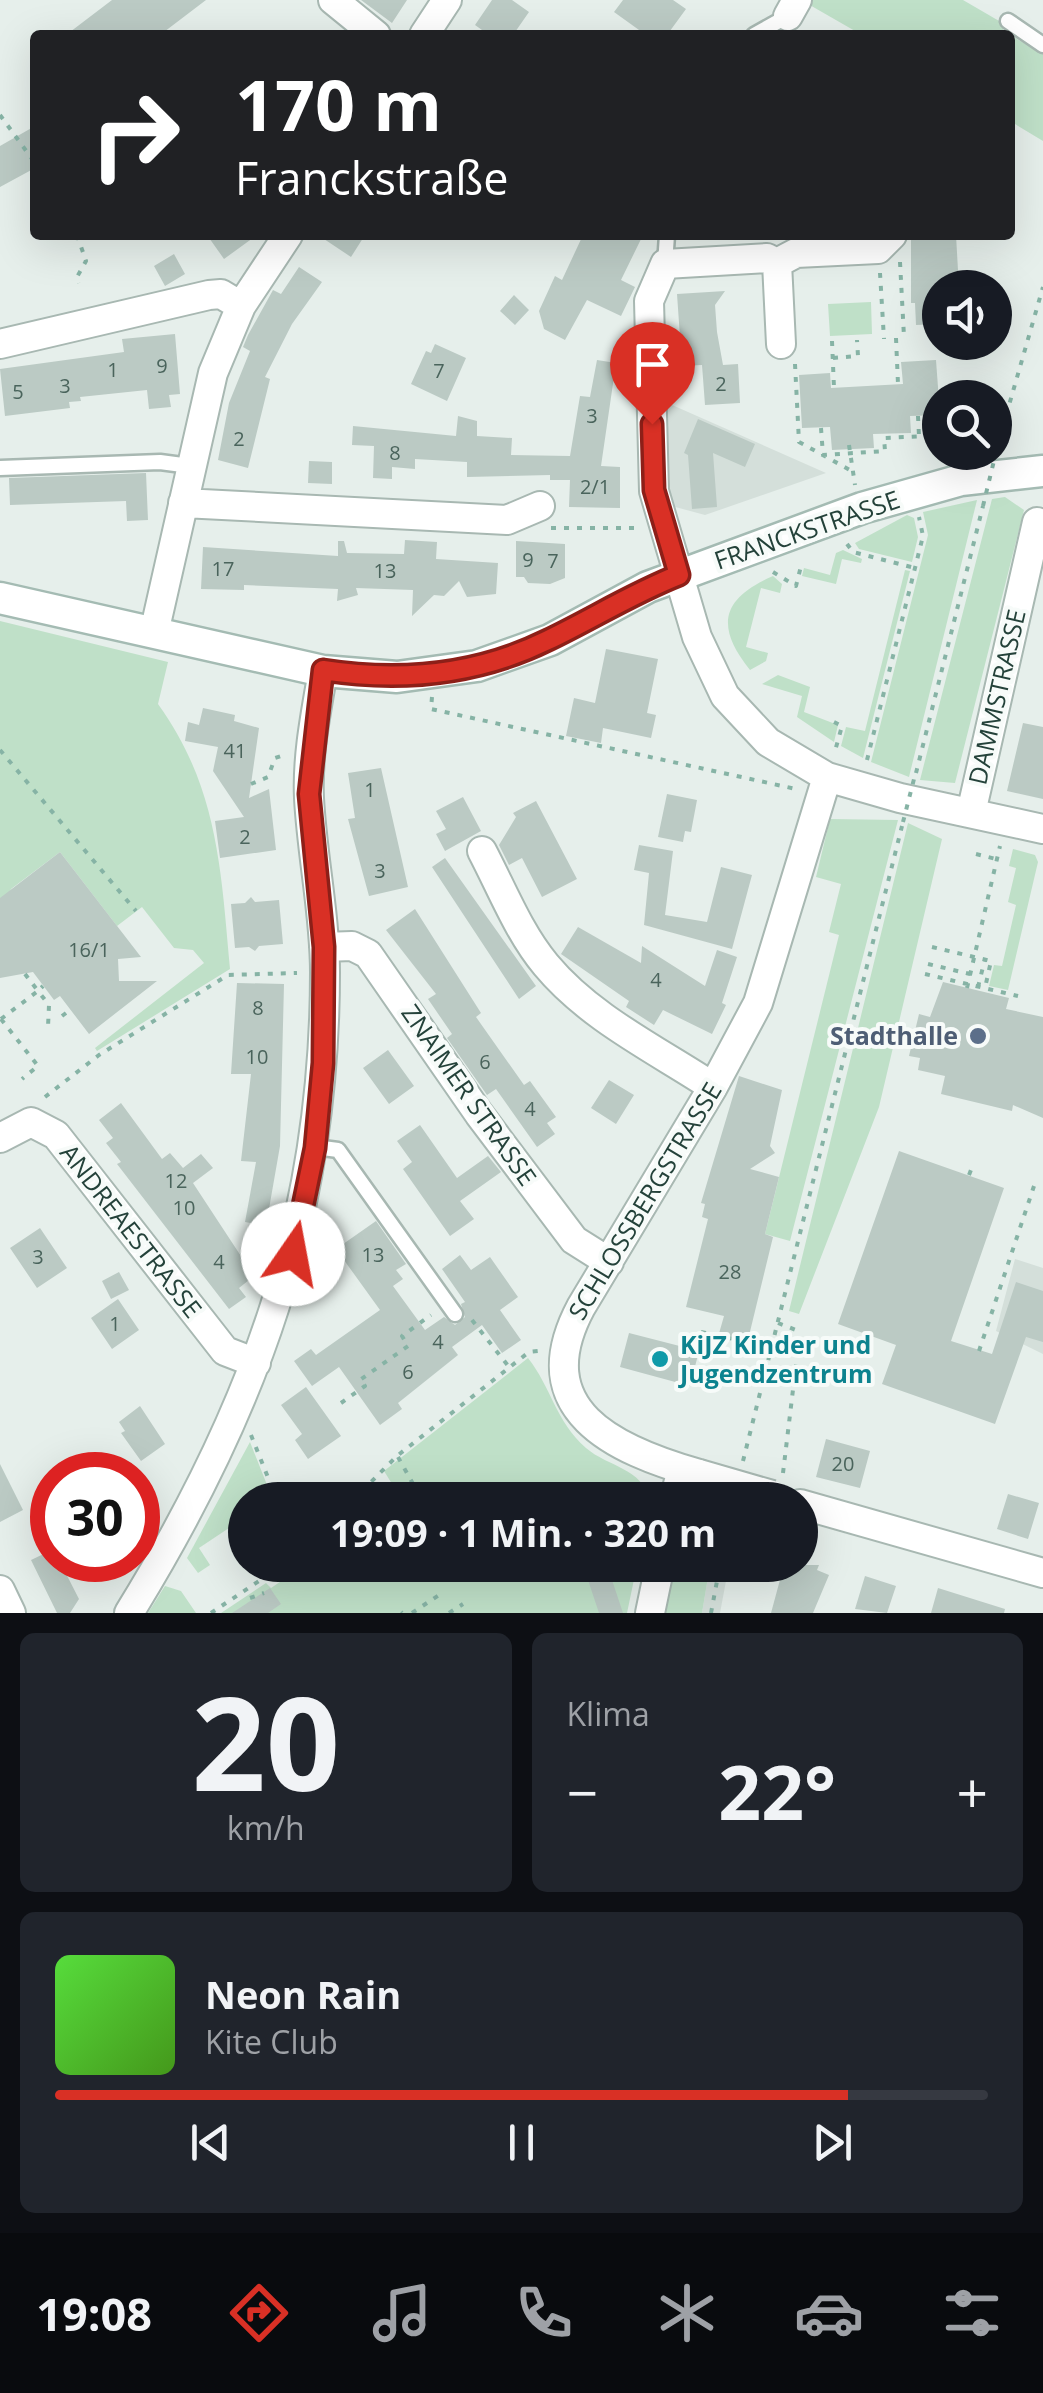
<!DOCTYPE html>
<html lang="de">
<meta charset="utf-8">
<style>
:root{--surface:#171b24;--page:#20242c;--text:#f1f3f6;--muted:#9ea1a6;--line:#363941;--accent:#d93025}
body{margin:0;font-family:"Open Sans",sans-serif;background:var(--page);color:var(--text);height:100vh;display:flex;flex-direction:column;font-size:38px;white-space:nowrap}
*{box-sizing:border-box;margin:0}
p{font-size:32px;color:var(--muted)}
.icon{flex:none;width:55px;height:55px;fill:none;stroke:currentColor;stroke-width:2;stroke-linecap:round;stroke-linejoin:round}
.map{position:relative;height:1613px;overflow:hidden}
.drawer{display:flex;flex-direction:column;gap:20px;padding:20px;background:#0d0f14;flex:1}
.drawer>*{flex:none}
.guide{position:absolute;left:30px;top:30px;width:985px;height:210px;border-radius:10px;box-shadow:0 10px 40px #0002;background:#202124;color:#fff;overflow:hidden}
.controls{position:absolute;left:922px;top:270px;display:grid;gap:20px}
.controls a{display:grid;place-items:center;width:90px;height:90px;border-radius:50%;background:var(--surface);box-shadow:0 10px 40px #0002;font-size:50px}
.speed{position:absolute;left:30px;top:1452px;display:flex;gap:20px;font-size:50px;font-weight:700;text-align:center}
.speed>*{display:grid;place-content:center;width:130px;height:130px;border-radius:50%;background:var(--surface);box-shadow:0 10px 40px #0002;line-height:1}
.speed .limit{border:15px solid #d22;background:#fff;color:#111}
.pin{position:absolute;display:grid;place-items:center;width:85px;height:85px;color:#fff;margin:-102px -42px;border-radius:50% 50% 50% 0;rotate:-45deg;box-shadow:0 0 10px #0007}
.pin .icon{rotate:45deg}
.me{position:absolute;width:110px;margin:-55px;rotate:12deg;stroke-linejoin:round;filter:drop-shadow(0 0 8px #0008)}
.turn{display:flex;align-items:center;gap:35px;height:210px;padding:0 40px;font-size:45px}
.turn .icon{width:130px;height:130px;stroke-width:2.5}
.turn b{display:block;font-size:70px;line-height:85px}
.big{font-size:75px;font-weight:700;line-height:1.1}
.drawer .tile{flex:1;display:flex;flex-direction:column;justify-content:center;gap:15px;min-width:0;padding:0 35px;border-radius:15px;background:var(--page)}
.drawer .dial{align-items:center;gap:0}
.dial b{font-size:130px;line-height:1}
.song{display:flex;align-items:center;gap:30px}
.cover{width:120px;height:120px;border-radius:15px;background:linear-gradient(135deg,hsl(110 70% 55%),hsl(100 70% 35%))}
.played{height:10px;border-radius:5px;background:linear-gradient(90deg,var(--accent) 85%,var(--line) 85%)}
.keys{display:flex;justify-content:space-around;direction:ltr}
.heat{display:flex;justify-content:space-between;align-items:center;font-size:55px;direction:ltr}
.drawer .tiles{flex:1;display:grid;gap:20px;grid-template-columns:1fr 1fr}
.tile:last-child{grid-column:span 2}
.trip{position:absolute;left:228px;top:1482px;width:590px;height:100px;border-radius:50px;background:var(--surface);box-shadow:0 10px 40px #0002;font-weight:700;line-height:100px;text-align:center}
.menu{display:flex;height:160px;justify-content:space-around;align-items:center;background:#090b0e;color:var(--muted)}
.menu .icon{width:70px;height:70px}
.menu .on{color:var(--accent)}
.menu b{font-size:45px;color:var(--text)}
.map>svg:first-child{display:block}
.built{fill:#d4dfda}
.green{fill:#bfe0c8}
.building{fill:#bbcac4}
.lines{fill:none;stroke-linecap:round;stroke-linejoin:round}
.lane-casing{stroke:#a8b8b2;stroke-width:19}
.street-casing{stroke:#a8b8b2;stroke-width:32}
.secondary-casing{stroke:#a4bbb3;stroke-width:35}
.path{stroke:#86b3a5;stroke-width:4;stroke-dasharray:5 8;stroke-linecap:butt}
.lane{stroke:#fff;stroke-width:14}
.street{stroke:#fff;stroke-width:28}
.secondary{stroke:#fff;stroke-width:30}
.street-bridge-casing{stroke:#a8b8b2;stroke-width:32;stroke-linecap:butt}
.path-bridge{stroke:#86b3a5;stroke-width:4;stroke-dasharray:5 8;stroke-linecap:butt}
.street-bridge{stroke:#fff;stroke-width:28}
.route-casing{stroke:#8d1f18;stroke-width:25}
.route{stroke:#d93025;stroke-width:18}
.service-dot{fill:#5c6f8a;stroke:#f7fbf9;stroke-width:4}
.culture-dot{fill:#0f9aa8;stroke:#f7fbf9;stroke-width:4}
.labels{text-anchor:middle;stroke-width:8;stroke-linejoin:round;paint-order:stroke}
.number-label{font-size:20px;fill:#4a645c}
.street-label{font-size:25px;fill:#24423a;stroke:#f7fbf9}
.service-label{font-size:25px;font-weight:bold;fill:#4e5e75;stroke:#f7fbf9;text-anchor:end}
.culture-label{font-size:25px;font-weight:bold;fill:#0d838f;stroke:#f7fbf9;text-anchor:start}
</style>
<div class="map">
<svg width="1043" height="1613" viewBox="0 0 1043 1613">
<rect width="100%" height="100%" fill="#e6efeb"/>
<path class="built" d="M663,401L826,473L705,515L668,505Z
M1015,1259L1043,1268V1354L996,1331Z
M710,1565H729L720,1613H702Z"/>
<path class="green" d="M810,0H963L1006,25L1000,35H862L808,4Z
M1010,35L1043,54V141L1010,121Z
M871,302L872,334L830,336L828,304Z
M1005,497L1024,510L955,783L920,780L992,499Z
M977,500L909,777L871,762L928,535L923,512Z
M907,515L914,518L918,537L912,562L859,549L855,543Z
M843,550L862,559L861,563L842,559L836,584L802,576L804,568L830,575L836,553Z
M905,570L910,571L863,758L841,746L846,727L865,731Z
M773,576L782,584L780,593L761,588L746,647L768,653L766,661L750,670C715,626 721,599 773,576Z
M0,621L168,662L158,704C218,787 221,870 230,969L97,1051L95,1048L204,963L193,950L174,948L142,907L117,926L60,852L11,889L0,911Z
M778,675L810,687L804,712L838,725L834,742L797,717L802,696L762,684Z
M830,819L898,820L790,1241L765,1234L839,935L829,932L841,884L816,877Z
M908,823L942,839L879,1107L799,1314L789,1311Z
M1013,849L1035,855L1038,862L1008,990L989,986L994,965L1002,966L1016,905L1008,902L1016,868L1009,866Z
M528,1358C551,1387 556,1422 586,1448C608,1467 643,1468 649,1500H402L384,1471Z
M250,1442L273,1500H245V1550L229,1528L199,1548L210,1565L198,1573L187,1558Z
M305,1565H637L627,1613H221L266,1583L271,1588Z
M672,1565H710L702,1613H661Z
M165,1586L181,1591L196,1613H148Z"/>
<path class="building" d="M112,0H206L160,35H66Z
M361,0H407L392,23Z
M492,0H512L529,12L513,35H489L475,25Z
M623,0H673L686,9L667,35H646L614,12Z
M35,126V168L0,187V146Z
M207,235H257L224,259Z
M318,235H365L351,257Z
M583,235H643L621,280L635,287L621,316L587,300L565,340L544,329L539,311L555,276L562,280Z
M911,235H956L959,288H940V324L916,325L915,303H911Z
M174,254L185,274L165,286L154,266Z
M299,267L322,282L292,324L265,377L270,379L248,468L218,460L229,403L250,351L243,347L248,335L273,290L281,294Z
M725,291L715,305L717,332L723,365L738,364L740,403L705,405L702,365L682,366L677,294Z
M514,295L529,310L515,325L500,311Z
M175,334L180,394L169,395L171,407L149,409L147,390L80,397L81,401L69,402L70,408L5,416L0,369L124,352L122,339Z
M435,344L466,358L447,401L411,384L426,351L431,353Z
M597,360L616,363L601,466L620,467V508L569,507L570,480H550V475L467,477V462L415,459V469L392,467V479L373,478L374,446L352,445L353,426L456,436L458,416L477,421V436L512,438L511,455L570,456L580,396L590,397Z
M936,360L940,415L910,416L911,433L873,434L874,448L832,450L830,427L802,428L799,375L830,373L831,388L903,384L901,362Z
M698,419L755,444L745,467L713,453L717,507L692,509L688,455L684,453Z
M309,461L332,462V484L308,483Z
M146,473L148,520L127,521L126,501L10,505L9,478Z
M405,540L437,542L436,559L498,563L496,594L467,597L459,581L444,596L434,595L412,616L413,590L356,588L358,595L337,601L338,589L244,585V590L201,589L203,547L338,556V541H344L347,553L404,554Z
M516,541L565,544V578L550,584L528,583L524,577H516Z
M606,649L658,659L647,713L656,715L651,738L603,728L601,743L566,736L574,698L595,703Z
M203,708L235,715L234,721L259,728L249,798L269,789L276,850L220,858L215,821L244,817L213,771L218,747L185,741L188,722L199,725Z
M1023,723L1043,727V799L1007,791Z
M381,768L408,887L369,896L348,819L355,818L348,773Z
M667,794L697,800L691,832L685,831L683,842L658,837Z
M463,797L481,831L445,851L436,834L446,829L436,811Z
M536,801L577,879L542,897L522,858L509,865L499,845L516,817L513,813Z
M639,845L673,851L665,915L707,922L721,867L752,875L732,949L644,925L649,873L634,870Z
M60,852L141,957L118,959L119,981H157L89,1034L60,996L54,1000L33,972L0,978V898Z
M445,858L536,986L519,999L432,867Z
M251,897L255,902L279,900L283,944L259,946L255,951L249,947L235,948L231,904L245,903Z
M415,909L481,1013L476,1017L524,1085L530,1081L556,1117L547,1123L555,1134L537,1147L496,1089L487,1095L447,1038L452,1034L428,999L436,994L386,930Z
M578,927L641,963L642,946L705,986L717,950L737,957L722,1003L726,1005L712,1034L663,1010L654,1025L626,1007L629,1001L561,954Z
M943,982L1009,998L1006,1009L1043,1017V1118L1013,1105L1012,1111L941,1094L945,1076L918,1070L920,1058L909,1056L919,1014L930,1017Z
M237,983L284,984L280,1146L266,1226L245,1222L256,1162L241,1161L251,1074H231Z
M388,1050L414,1086L389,1104L363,1068Z
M739,1076L782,1090L770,1146L775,1153L750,1169L779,1177L765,1234L773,1237L747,1344L718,1337L724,1316L686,1307L708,1219L702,1217L705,1204L701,1203Z
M609,1080L634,1095L616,1124L591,1108Z
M121,1103L162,1159L170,1153L183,1168L201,1154L213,1168L193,1183L254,1276L239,1288L246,1297L229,1309L117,1164L121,1162L106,1143L113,1138L99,1120Z
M420,1125L457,1178L488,1156L501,1172L460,1201L474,1219L450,1236L403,1169L412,1162L397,1141Z
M899,1151L1004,1188L951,1341L992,1354L1016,1282L1043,1291V1342L1026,1337L995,1424L882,1384L896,1345L838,1324Z
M376,1221L406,1264L396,1270L403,1279L393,1286L425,1330L444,1317L455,1325L465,1317L461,1304L465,1302L442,1269L460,1255L471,1270L490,1257L518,1297L500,1310L521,1340L502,1353L482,1325L452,1347L458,1355L398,1403L402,1409L380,1425L339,1367L312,1386L294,1361L311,1349L316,1355L380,1310L336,1249Z
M40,1228L67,1268L37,1288L10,1248Z
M119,1272L129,1290L111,1299L102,1281Z
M118,1299L139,1330L112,1349L91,1318Z
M629,1333L699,1351L690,1386L620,1367Z
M306,1387L341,1436L308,1459L295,1440L302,1434L281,1405Z
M140,1406L165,1444L141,1461L121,1433L125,1431L119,1422Z
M826,1439L870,1451L860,1488L816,1477Z
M0,1464L23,1510L0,1522Z
M1008,1494L1039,1503L1028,1539L997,1529Z
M52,1550V1560H59L79,1599L70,1613H57L31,1560Z
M583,1565H607L623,1613H599Z
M784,1565H819L817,1570L829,1575L813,1613H771Z
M865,1576L896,1586L887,1613L855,1609Z
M270,1588L281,1604L268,1613H232Z
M938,1588L1005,1609L1004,1613H931Z"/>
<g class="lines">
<defs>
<path id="lane" d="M1008,21L1043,45
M754,35L788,16
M665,264L667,235
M0,468L160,462L190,466
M315,1147L338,1150L455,1314"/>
<path id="street" d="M333,0L376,35
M788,16L797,0
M424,35L447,0
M892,235L878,249L796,253L777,263L767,258L665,264L649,301L654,491L697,637L725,696L768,742L827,777L900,798L1043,829
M777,263L781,344
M0,344L209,295L221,294L241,306
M183,503L507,520L540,506
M154,633L213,373L241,306L288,235
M971,813L1037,522
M482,851C502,889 519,933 546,965C590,1018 657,1050 713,1087
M324,947L352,946L368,954L479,1114L574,1240L609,1262
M0,1138L31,1122L56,1135L225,1351L256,1363
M699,1474C614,1450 526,1410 581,1307L713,1087L758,1003L827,777
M674,1500L682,1469
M800,1504L1043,1573
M0,1590L11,1613
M129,1613C256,1407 325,1216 325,972C325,914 312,856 309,798C307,756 316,712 323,671
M650,1613L660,1565"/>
<path id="secondary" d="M0,598L323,671L397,677L477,666L550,640L648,587L862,508L961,480L1043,471"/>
</defs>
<use href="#lane" class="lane-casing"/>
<use href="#street" class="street-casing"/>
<use href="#secondary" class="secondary-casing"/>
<path class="path" d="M0,115L35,163
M77,235L86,261L77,277L79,283
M900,262L904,337
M880,273L884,339
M896,338L898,384
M832,341L834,388
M833,358L858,356L857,340
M795,364L799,442L850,470
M918,416L919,436
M821,428L823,455L885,451L884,438L928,436L940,442
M999,440L1043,287
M849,445L855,485
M551,528H641
M847,544L853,552L915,568
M773,572L796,586L802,562
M432,697L431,709L796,789
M834,722L842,726L835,751
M0,750L136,911
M867,760L923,536L919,517
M916,773L983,506
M251,784L268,777L275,758L287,754
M976,854L996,859
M932,947L991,961L985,988
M928,964L970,974
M25,974L38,991L43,986
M925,974L1018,996
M978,987L985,959
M967,988L1000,846
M62,1016L70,1010
M1,1019L38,991L49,1005L48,1027
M1,1019L38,1066L22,1079
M45,1097L99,1055L228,975L297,973
M969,1175L973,1165
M472,1320L509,1367
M778,1323L801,1332
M701,1332L770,1347
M979,1351L1034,1186
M341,1403L365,1386L360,1380L408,1346L402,1336L431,1315
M251,1435L277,1500
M398,1457L422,1500
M743,1461L902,826
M783,1473L798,1348
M353,1500L397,1456L529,1352L538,1351
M250,1598L264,1593
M401,1612L402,1613
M211,1613L283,1565
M412,1613L439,1595
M449,1613L463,1604
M711,1613L720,1565"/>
<use href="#lane" class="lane"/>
<use href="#street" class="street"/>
<use href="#secondary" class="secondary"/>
<defs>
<path id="street-bridge" d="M699,1474L772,1495"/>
</defs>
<use href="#street-bridge" class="street-bridge-casing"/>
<path class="path-bridge" d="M983,506L999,440
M903,822L914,779"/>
<use href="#street-bridge" class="street-bridge"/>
</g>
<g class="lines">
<defs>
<path id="route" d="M293,1254L315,1148L323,1063L324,947L309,794L323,670C400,682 477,675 548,640C592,619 633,593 679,575L654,490L652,424"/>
</defs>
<use href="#route" class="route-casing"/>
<use href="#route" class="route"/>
</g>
<circle class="service-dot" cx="978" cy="1036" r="10"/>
<circle class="culture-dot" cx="660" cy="1359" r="10"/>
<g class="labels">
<g class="number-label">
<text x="162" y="373">9</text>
<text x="113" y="377">1</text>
<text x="439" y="378">7</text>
<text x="721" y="391">2</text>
<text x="65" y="393">3</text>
<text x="18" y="399">5</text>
<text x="592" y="423">3</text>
<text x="239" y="446">2</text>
<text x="395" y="460">8</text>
<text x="595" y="494">2/1</text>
<text x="528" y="567">9</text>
<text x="553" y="568">7</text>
<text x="223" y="576">17</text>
<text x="385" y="578">13</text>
<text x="235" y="758">41</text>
<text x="370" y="797">1</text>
<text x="245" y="844">2</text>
<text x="380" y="878">3</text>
<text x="89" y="957">16/1</text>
<text x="656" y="987">4</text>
<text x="258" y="1015">8</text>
<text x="257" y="1064">10</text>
<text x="485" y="1069">6</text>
<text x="530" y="1116">4</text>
<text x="176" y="1188">12</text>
<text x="184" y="1215">10</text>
<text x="373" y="1262">13</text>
<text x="38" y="1264">3</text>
<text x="219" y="1269">4</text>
<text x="730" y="1279">28</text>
<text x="115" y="1331">1</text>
<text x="438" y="1349">4</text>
<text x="408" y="1379">6</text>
<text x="843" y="1471">20</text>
</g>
<g class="street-label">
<text transform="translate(807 530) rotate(-19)" y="9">FRANCKSTRASSE</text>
<text transform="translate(997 697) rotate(-77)" y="9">DAMMSTRASSE</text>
<text transform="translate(469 1095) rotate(55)" y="9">ZNAIMER STRASSE</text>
<text transform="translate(645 1201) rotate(-59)" y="9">SCHLOSSBERGSTRASSE</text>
<text transform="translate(131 1231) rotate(52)" y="9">ANDREAESTRASSE</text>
</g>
<g class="service-label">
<text x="958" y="1045">Stadthalle</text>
</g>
<g class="culture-label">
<text x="680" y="1354">KiJZ Kinder und<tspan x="680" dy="29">Jugendzentrum</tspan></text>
</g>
</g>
</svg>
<div class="controls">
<a><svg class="icon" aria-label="sound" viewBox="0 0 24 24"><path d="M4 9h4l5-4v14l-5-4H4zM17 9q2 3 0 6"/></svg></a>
<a><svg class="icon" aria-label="search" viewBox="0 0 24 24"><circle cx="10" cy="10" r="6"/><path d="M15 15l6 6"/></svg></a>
</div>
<div class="speed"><div class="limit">30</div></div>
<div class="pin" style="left:652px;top:424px;background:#d93025"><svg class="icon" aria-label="arrive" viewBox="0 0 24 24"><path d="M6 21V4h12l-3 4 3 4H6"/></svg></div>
<svg class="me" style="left:293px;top:1254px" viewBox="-20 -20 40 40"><circle r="19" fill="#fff"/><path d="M0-13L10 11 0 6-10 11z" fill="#d93025"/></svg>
<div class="trip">19:09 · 1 Min. · 320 m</div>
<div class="guide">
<div class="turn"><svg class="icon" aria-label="right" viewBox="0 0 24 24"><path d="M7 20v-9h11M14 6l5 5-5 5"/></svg><div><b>170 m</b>Franckstraße</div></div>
</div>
</div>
<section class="drawer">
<div class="tiles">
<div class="tile dial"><b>20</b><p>km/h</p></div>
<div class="tile"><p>Klima</p>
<div class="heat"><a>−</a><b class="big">22°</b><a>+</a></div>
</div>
<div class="tile">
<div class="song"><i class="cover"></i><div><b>Neon Rain</b><p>Kite Club</p></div></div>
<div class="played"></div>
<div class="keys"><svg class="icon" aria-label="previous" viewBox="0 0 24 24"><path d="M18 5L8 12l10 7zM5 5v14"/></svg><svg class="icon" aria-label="pause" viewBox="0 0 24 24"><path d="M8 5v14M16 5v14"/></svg><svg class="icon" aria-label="next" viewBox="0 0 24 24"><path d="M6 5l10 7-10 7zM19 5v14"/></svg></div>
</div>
</div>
</section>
<nav class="menu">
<b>19:08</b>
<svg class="icon on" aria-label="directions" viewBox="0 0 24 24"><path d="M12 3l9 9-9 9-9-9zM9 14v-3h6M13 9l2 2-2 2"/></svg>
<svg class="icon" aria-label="music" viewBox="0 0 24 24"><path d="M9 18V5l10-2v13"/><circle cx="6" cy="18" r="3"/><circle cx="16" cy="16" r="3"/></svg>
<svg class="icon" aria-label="phone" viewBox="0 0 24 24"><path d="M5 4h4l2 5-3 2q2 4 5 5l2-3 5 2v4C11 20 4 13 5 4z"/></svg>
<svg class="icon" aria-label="climate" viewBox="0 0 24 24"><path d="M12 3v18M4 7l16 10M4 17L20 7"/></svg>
<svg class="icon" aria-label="car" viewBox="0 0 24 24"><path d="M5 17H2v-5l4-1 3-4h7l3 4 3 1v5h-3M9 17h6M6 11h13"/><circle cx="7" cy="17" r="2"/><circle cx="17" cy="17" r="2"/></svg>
<svg class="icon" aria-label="filters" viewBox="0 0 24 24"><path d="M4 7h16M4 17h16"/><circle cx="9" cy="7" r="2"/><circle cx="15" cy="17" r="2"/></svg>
</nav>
